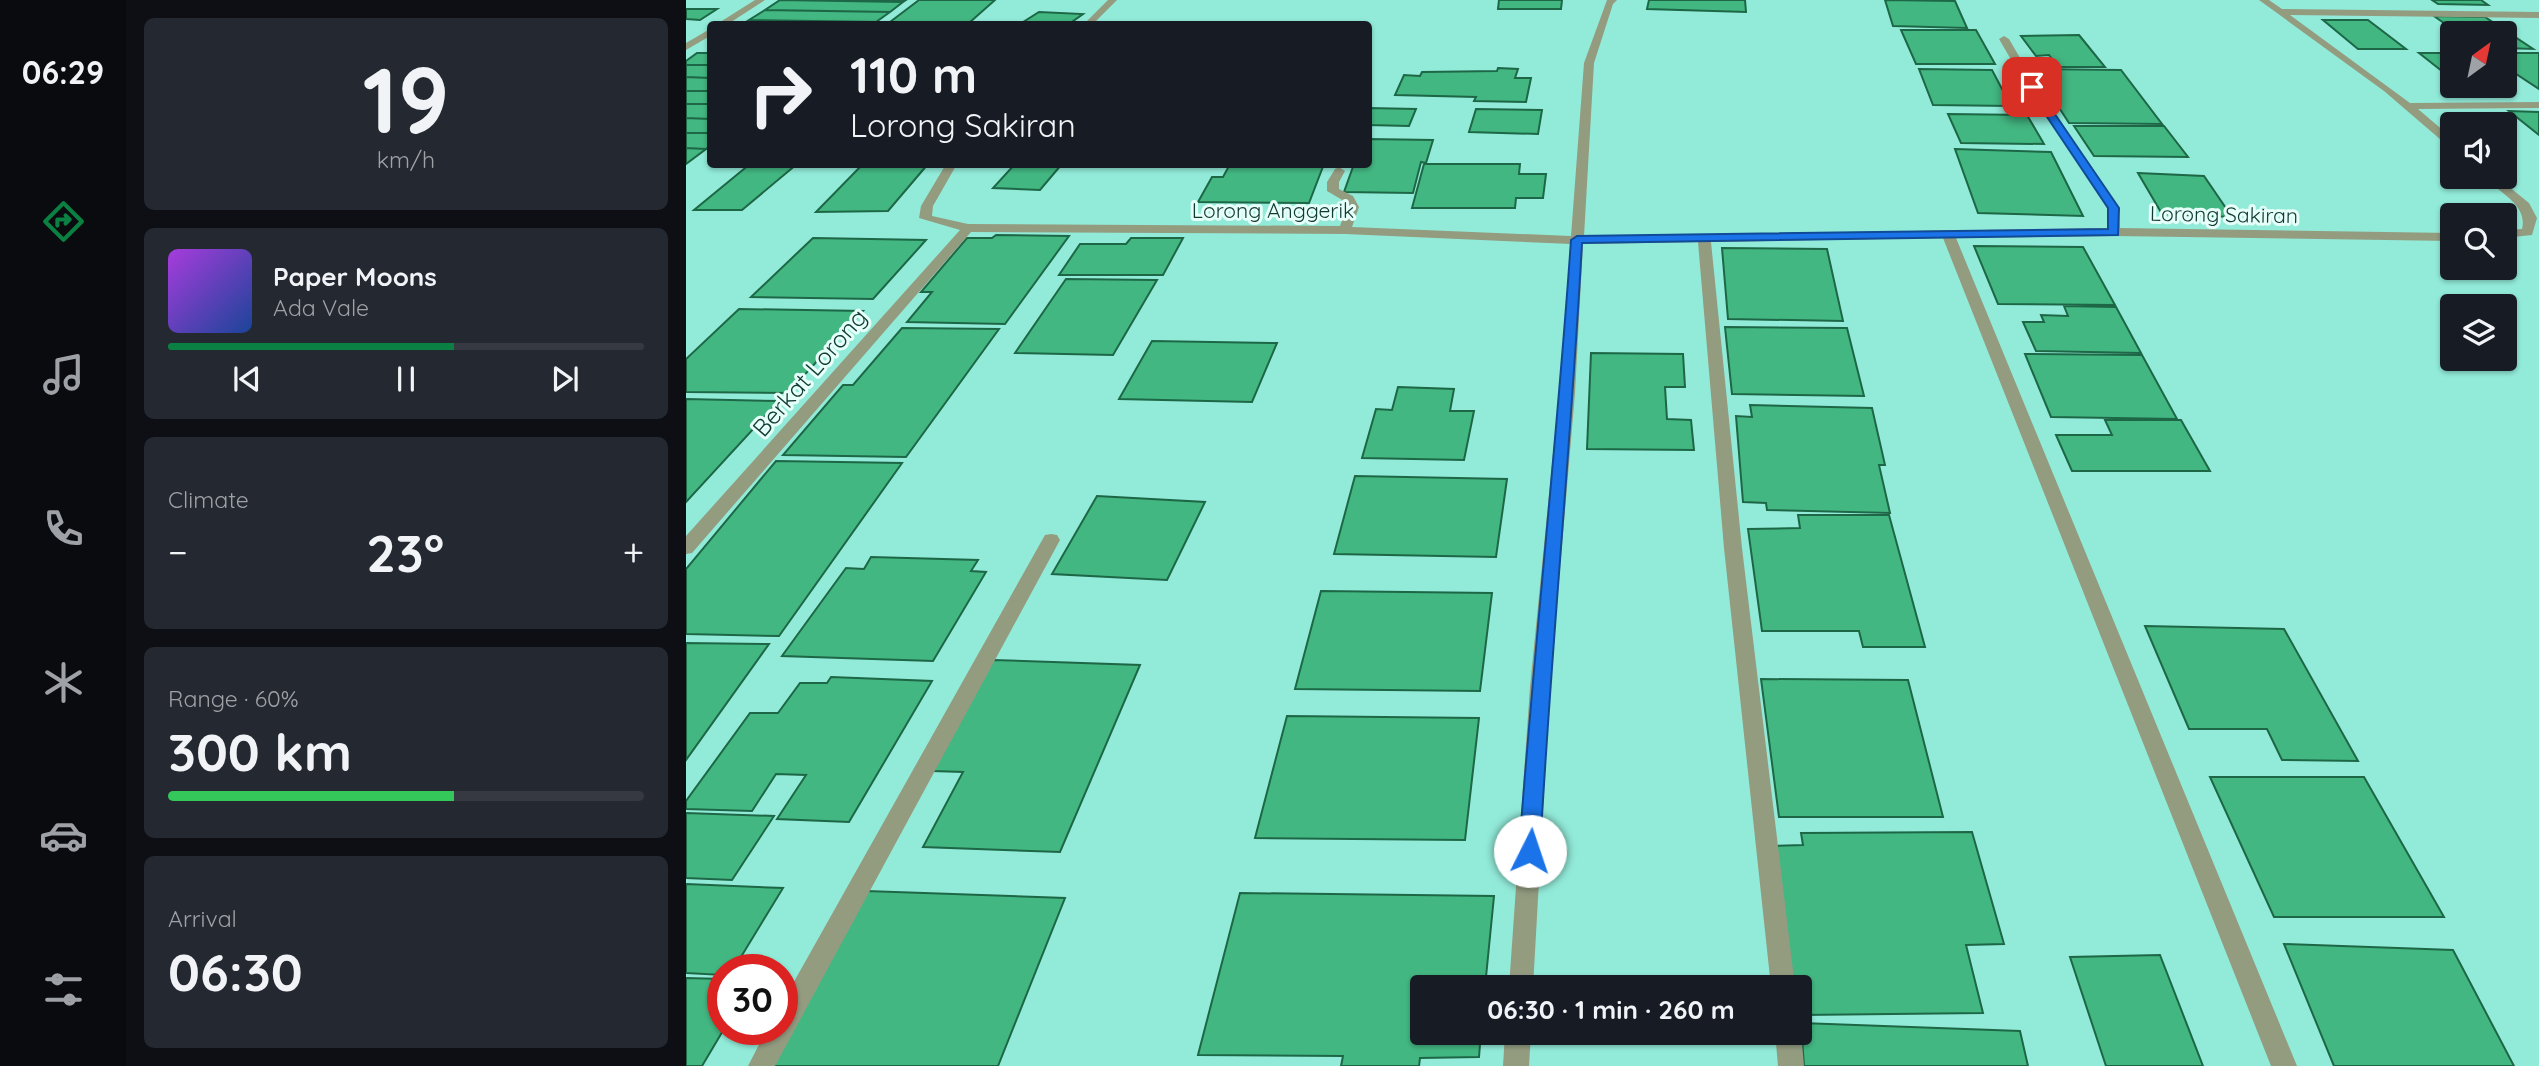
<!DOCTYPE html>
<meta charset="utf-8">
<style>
:root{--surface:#171b24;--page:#242831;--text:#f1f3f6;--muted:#9ea1a6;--line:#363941;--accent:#0b8043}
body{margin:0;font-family:Quicksand,sans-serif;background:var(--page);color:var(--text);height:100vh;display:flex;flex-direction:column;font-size:26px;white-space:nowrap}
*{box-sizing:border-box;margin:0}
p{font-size:23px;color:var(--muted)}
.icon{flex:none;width:38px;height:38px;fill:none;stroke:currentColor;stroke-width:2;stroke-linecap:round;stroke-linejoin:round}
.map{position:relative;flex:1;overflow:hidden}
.sheet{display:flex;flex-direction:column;gap:18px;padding:18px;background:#0d0f14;width:560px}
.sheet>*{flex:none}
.guide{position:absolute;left:21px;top:21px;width:665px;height:147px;border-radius:7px;box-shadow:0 2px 5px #0004;background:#171b24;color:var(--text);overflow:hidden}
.needle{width:46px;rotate:33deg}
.buttons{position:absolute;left:1754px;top:21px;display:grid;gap:14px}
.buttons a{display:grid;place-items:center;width:77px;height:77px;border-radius:7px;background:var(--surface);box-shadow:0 2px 5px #0004;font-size:35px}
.speed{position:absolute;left:21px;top:954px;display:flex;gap:14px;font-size:35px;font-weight:700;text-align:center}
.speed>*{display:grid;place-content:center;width:91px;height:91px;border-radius:50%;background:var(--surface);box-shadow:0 2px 5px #0004;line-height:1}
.speed .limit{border:10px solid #d22;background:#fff;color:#111}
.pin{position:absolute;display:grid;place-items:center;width:60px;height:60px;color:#fff;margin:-30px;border-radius:14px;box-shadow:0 4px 10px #0006}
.me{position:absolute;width:77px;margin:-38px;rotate:4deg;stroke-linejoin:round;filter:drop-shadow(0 0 5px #0008)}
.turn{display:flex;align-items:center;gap:24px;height:147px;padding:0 28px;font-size:32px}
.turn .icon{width:91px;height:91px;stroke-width:2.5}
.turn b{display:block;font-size:49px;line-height:60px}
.big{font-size:52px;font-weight:700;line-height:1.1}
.sheet .tile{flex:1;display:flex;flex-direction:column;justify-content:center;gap:10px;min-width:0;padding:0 24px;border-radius:10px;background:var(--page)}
.sheet .dial{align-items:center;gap:0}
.dial b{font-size:91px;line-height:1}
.song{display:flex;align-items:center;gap:21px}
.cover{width:84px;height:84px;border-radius:10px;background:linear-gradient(135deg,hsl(280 70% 55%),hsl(220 70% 35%))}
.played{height:7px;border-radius:4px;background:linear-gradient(90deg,var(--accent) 60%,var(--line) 60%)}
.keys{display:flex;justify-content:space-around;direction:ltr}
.heat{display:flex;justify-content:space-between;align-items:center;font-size:38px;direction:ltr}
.charge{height:10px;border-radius:5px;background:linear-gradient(90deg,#34c759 60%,var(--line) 0)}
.trip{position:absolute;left:724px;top:975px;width:402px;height:70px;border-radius:7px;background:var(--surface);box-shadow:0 2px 5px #0004;font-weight:700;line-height:70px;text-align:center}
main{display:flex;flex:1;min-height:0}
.tab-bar{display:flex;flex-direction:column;width:126px;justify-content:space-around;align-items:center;background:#090b0e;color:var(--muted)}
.tab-bar .icon{width:49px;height:49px}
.tab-bar .current{color:var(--accent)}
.tab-bar b{font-size:32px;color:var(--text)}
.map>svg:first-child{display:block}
.building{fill:#43b782;stroke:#1d6746;stroke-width:2}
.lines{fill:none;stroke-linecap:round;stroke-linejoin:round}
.minor{fill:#949c80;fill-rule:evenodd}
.route{fill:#1a73e8;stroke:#114b97;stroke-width:2}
.labels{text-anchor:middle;stroke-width:6;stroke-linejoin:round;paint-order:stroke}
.far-street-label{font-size:21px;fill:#133933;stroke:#e6fff9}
.street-label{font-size:24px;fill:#133933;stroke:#e6fff9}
</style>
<main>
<nav class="tab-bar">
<b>06:29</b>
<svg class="icon current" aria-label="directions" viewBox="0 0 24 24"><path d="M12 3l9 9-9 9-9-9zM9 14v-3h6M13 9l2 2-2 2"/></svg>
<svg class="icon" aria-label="music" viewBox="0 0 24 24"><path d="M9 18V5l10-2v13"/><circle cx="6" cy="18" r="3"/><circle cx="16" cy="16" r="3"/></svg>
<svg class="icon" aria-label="phone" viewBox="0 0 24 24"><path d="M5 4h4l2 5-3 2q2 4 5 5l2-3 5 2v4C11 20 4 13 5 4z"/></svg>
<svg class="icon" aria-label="climate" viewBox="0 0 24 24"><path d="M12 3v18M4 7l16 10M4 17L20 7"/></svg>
<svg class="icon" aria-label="car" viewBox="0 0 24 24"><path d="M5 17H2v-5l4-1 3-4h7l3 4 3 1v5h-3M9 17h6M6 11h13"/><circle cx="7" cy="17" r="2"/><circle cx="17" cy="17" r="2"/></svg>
<svg class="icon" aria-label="filters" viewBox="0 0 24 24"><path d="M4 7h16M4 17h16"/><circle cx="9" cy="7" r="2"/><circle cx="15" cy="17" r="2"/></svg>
</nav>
<section class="sheet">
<div class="tile dial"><b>19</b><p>km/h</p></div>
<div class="tile">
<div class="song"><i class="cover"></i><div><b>Paper Moons</b><p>Ada Vale</p></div></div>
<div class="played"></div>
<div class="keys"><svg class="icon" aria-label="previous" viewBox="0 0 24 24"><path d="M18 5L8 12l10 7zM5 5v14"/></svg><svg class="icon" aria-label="pause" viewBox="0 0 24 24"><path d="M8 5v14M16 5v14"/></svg><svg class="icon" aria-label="next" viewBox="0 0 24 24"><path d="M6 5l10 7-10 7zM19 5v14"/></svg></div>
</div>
<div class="tile"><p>Climate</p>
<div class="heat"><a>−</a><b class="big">23°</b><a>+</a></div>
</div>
<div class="tile"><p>Range · 60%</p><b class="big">300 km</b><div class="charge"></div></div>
<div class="tile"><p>Arrival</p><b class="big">06:30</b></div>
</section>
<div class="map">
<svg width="1853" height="1066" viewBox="0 0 1853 1066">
<rect width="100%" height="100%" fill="#92ebd9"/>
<path class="building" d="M94,0H220L217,2Z
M94,0L217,2L204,12L79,10Z
M233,0H309L283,23L204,22Z
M813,0H876L875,9H812Z
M963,0H1059L1060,12L961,9Z
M1199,0L1269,1L1281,28L1207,26Z
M1746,0H1795L1802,5L1752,4Z
M0,9H31L14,20L0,19Z
M79,10L204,12L190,22L63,20Z
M353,12L397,14L383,24H334Z
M1748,16L1799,17L1847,49L1818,48V33H1772Z
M63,20L190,22L187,24H57Z
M1637,20H1682L1720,49H1672Z
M427,22L519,24H424Z
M1215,30H1290L1309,64H1230Z
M1393,35L1419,67H1372L1363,55L1350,56L1335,36Z
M11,53H24V65H0V61Z
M1733,53H1766V79Z
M1818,53H1853V89L1818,66Z
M0,65H24V78L0,77Z
M812,68L832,69L829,78H845L840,102L788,101L790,97L709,95L718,75L734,76L736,72L811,71Z
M1233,69L1306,70L1325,106L1247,105Z
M1348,69L1435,70L1476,124L1383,123Z
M0,77L24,78V91H0Z
M0,91H24V104H0Z
M0,104H24V119L0,118Z
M682,108L730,109L723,126L682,125Z
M790,109L856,110L852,134L783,132Z
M1823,111L1853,112V135Z
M1262,114L1341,115L1358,144L1275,143Z
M0,118L24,119V133H0Z
M1388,126H1478L1502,157L1408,156Z
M0,133H24V146L20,149L0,148Z
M682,139L747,140L740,163L735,162L727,193L658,192L668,164H682Z
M0,148L20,149L0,164Z
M1269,149L1365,152L1397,216L1292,213Z
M64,164H111L56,210H8Z
M242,164L202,211L130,212L175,166Z
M329,164H376L354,190L307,188Z
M638,164L623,203L512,202L526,177H537L543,166Z
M738,164H834L833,174H860L857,198H830L829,208H726Z
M1452,173L1518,176L1546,217L1476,214Z
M310,235L383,236L319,324L221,322L246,292H235L281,238H306Z
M127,238L240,240L187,299L65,297Z
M445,238H497L477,275H373L394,244H440Z
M1288,246L1397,247L1429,305L1312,304Z
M1036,248L1141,249L1157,321L1042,319Z
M380,279L471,280L427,355L329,353Z
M1378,306L1430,307L1455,353L1350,351L1337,322H1358L1355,315L1382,316Z
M53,309L177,311L102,393L0,392V359Z
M1039,327L1161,328L1178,396L1046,394Z
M216,328L313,329L220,457L97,455L157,385H167Z
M466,341L591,343L566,402L433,399Z
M905,353L997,354L999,387H979L981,419L1005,420L1008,450L901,449Z
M1339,354L1456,355L1491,419L1365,417Z
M712,387L768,389L764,411H788L778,460L676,458L690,409L706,410Z
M0,399L93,401L0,502Z
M1064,405L1186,408L1199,465H1193L1204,513L1081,510L1080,503L1057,502L1050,416L1066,417Z
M1419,420H1495L1524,471H1386L1370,435H1426Z
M90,461L216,463L93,636L0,634V569Z
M669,476L821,479L810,557L648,554Z
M411,496L519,502L481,580L366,574Z
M1112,515H1203L1239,647H1177L1173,631H1076L1062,529L1114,528Z
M185,557L292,560L285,571L300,572L247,661L96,656L160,568L178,569Z
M635,591L806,593L794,691L609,689Z
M1459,626L1598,629L1672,761L1596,760L1581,729H1503Z
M0,643L83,644L0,760Z
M307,660L454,665L374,852L237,847L277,772L247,771Z
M145,677L246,681L163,822L91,819L120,775L90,774L66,811L0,809V801L64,713H92L114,683H141Z
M1075,679L1222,680L1257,817H1093Z
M601,716L793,718L779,840L569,838Z
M1524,777H1678L1758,917H1588Z
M0,813L88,816L46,880L0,878Z
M1286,832L1318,944L1280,945L1297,1013L1115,1015V987H1107L1088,846L1117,845L1115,833Z
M0,884L97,888L47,970H37V975L0,973Z
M180,891L379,898L312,1066H85Z
M554,893L808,896L799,987H737V1032H795L793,1057L734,1058L733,1066H655L657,1056L512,1055Z
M1598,944L1767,950L1828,1066H1648Z
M1474,955L1517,1066H1420L1384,957Z
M0,978L37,979L38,1029L16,1066H0Z
M1115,1023L1334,1031L1342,1066H1118Z"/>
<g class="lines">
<path class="minor" d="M69,0H79L42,24H31Z
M422,0H431L407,24H398Z
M921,0H931L927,4L908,63L898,236L1422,228L1421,208L1341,87L1313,39L1318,36L1323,39L1351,87L1433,208L1434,228L1766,233V241L1428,236L1270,238L1611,1066H1585L1257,238L1025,242L1056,548L1109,987H1085L1038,548L1012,242L897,244L889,393L864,687L847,987H823L844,687L873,393L885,244L659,234L285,232L6,553L0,554V536L274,230L233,218L235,206L260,164H271L247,206L246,216L282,224L654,226L661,207L658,201L641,191V182L649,169L653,167L659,171L653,182V189L667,196L673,207L666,227L885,236L898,63Z
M1573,0H1583L1596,9L1853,12V18L1604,15L1724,103L1853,102V108L1732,109L1766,138V147L1762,146L1698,91Z
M24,29V36L0,50V43Z
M1798,177H1811L1843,203L1851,218L1846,235L1818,238V230L1836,229C1842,204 1813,193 1798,177Z
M365,534L371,535L374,540L89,1066H62L81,1029H96V1003L359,535Z
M819,1032H845L843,1066H817Z
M1089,1032H1115L1118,1066H1092Z"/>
</g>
<path class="route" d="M1343,85H1349L1433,208L1432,235L896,243C885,446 865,648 854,851L851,857L844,860L836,857L833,851C848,647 871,444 885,240L891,236L1422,229V208L1341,87Z"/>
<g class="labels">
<g class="far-street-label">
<text x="587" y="218">Lorong Anggerik</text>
<text transform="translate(1538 215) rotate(1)" y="7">Lorong Sakiran</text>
</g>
<g class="street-label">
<text transform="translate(124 373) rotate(-49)" y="8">Berkat Lorong</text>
</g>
</g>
</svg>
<div class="buttons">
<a><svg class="needle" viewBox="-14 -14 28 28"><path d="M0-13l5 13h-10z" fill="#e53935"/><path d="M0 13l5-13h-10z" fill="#9ea1a6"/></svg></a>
<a><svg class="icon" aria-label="sound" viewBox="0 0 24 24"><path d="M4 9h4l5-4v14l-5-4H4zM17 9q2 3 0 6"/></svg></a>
<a><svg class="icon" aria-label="search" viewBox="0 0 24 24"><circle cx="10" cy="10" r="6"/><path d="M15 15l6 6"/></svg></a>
<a><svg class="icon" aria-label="layers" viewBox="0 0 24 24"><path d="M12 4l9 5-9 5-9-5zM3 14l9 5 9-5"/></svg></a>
</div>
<div class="speed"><div class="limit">30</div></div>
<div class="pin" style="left:1346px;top:87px;background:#d93025"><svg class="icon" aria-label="arrive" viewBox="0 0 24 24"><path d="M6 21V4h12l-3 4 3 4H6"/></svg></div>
<svg class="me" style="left:844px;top:851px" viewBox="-20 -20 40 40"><circle r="19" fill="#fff"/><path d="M0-13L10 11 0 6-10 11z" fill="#1a73e8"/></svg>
<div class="trip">06:30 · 1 min · 260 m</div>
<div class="guide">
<div class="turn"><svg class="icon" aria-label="right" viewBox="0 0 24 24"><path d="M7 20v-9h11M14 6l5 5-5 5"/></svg><div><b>110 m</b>Lorong Sakiran</div></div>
</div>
</div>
</main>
